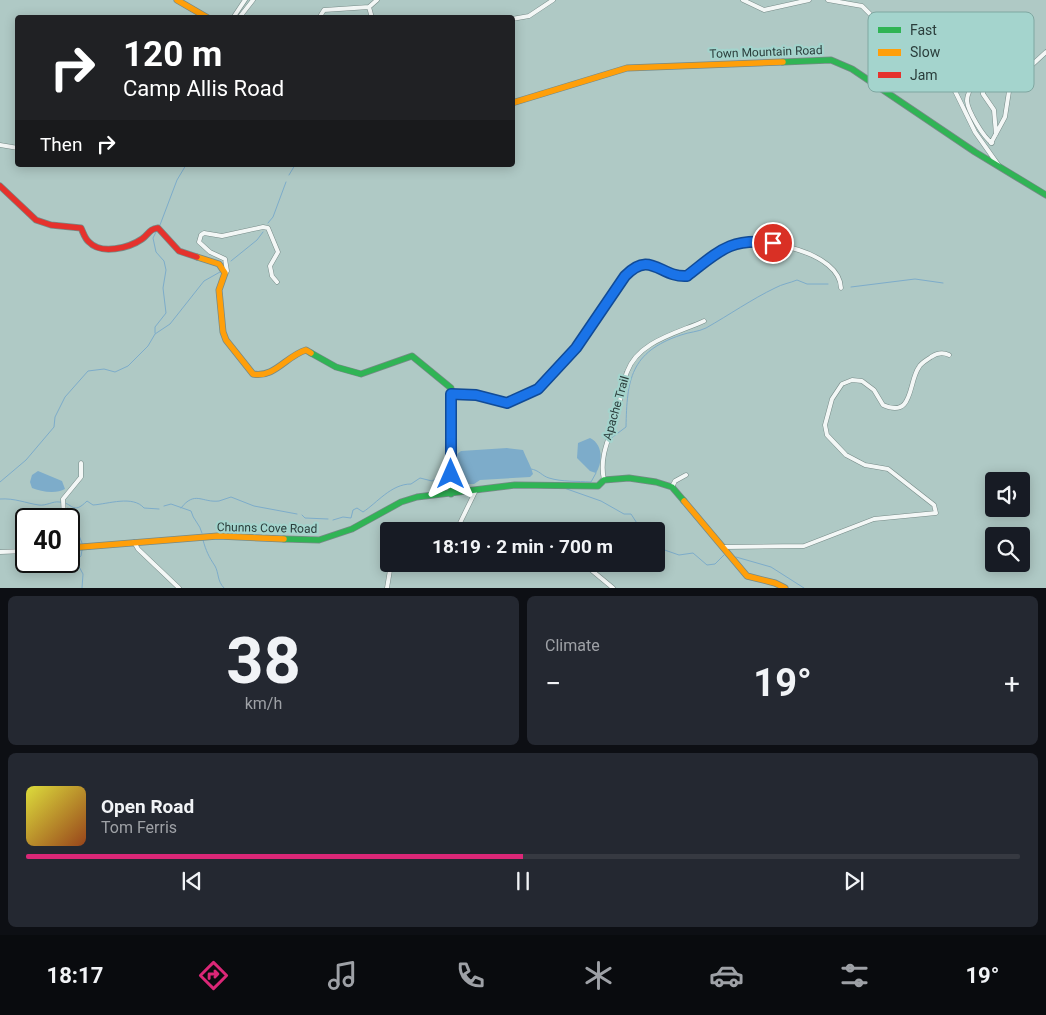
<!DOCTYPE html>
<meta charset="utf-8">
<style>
:root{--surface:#171b24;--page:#242831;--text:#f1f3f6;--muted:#9ea1a6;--line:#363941;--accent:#db2777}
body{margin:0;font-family:Roboto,sans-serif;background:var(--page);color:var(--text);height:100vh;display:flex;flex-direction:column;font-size:19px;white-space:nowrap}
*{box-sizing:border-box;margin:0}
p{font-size:16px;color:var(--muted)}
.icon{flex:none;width:28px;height:28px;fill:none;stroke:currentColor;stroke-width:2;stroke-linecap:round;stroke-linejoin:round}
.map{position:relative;height:588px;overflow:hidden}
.side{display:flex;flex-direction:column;gap:8px;padding:8px;background:#0d0f14;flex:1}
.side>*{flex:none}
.top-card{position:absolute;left:15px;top:15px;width:500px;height:152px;border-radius:5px;box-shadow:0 2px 12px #0003;background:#202124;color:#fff;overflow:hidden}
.buttons{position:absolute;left:985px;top:472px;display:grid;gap:10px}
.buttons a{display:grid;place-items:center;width:45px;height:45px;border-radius:5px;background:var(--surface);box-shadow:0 2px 12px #0003;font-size:25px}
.speed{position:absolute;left:15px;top:508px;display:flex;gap:10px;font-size:25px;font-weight:700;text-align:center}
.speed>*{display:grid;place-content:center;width:65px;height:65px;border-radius:50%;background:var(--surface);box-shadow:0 2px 12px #0003;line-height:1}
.speed .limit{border:2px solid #111;border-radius:8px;background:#fff;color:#111}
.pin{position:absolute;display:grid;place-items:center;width:42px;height:42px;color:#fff;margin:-21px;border:2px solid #fff;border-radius:50%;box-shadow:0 1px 5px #0007}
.me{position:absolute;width:55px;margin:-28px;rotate:0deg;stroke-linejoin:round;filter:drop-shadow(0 0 4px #0008)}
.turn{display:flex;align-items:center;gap:18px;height:105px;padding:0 25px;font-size:22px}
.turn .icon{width:65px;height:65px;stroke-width:2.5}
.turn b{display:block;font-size:35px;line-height:42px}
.then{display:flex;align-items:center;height:48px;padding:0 25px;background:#0003;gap:10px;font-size:19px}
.big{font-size:38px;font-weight:700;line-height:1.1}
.side .card{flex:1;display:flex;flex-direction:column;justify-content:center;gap:8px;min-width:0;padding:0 18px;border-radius:8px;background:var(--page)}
.side .dial{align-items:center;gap:0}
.dial b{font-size:65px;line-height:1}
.song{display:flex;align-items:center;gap:15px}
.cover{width:60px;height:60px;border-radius:8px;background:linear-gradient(135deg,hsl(60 70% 55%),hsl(20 70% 35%))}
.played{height:5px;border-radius:2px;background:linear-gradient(90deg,var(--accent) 50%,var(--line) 50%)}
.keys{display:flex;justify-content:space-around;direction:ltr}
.heat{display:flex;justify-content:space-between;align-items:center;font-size:28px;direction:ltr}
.side .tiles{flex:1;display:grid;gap:8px;grid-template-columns:1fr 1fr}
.card:last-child{grid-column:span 2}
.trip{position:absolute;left:380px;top:522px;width:285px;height:50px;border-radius:5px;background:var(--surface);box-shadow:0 2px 12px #0003;font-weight:700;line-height:50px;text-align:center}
.menu{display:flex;height:80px;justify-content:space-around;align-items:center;background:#090b0e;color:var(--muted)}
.menu .icon{width:35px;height:35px}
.menu .selected{color:var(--accent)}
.menu b{font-size:22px;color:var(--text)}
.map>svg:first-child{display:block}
.water{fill:#7dacca}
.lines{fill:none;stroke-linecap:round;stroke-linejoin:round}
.stream{stroke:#7dacca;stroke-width:1}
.street-casing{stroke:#768a87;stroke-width:5}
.fast-casing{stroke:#768a87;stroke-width:7}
.slow-casing{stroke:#768a87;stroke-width:7}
.jam-casing{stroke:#768a87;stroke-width:7}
.street{stroke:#f3f7f6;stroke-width:4}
.fast{stroke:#30b455;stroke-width:5.5}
.slow{stroke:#ff9f0a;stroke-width:5.5}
.jam{stroke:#e5322d;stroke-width:5.5}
.route-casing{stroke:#114b97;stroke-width:12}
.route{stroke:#1a73e8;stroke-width:9}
.labels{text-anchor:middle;stroke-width:4.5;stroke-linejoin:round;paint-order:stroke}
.street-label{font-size:12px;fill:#2a3d3b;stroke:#a4d4cd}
.key{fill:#a4d4cd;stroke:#7fa7a1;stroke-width:1}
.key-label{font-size:14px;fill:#2a3d3b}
</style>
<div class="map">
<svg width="1046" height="588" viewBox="0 0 1046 588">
<rect width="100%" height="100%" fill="#afc9c5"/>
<path class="water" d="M590,438C603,444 603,462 596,473L590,471L577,458L578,443Z
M507,448L523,450C526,458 531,466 533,474L530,477L480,480L474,484H463L458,477L456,455L461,451Z
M38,471L62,481L65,489C57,494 41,492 32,488L30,482L32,475Z"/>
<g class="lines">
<path class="stream" d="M289,175L295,165
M268,223L273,217L286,182
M160,225L177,180L186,165
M231,261L257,240L263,232
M851,287L915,279L943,283
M155,333V327L166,313L163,288L166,270L164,261L156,252L153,238L156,232
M610,439L626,427C627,380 630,352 681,335C689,332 698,332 706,328C729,315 752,299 775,288C782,284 790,283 797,280L807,284H828
M531,469C539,470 542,476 549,478C562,482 577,481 591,482L596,473
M0,482L26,460L54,427L55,417L65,397L88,371L104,369L115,372L128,366L148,346L155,334L170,324L204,281L220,272
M564,488L601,501L624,514H631L642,531
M0,499C15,498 25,503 39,505C46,506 53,501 59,502C73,502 72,516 87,501L93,505C108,504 133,495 144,508L159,509
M164,506L171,504L191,511C193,520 200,524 202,533
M68,508L82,543
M181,508C195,490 202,503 219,501C223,500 227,498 231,497L254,506L297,514
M302,515L305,518L328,519
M333,520L343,517L351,518L353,510L357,508L363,512C377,503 391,484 411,484L420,478L432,481L446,473
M203,540C206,551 209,557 215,566C219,573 217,581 224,588
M656,547L679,555L693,553L707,565L715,564L724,555
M736,557L771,567L804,588
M82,588L83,574L76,561L81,556L82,550"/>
<defs>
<path id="street" d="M743,0L764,10L809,0
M828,0L862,6L877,21L906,42L928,69L955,91L975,132L999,166
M369,7L372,18
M233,18L245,0
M239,18L253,0
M319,18L324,10L369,7L377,0
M512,19L529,16L553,0
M991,143L1005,117L1010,85L1046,52
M992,143C983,137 968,111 967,101C967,93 973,84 978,79L982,78L984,81L983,94L994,110L996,134
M0,145L18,148
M225,273L227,271L225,259L210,252L199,242L201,235L204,233L222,236L263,227L268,228L278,252L270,266L272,276L277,282
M451,394L476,395L507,403L525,396L537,389L563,364L625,276L634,266L650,264L679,276H687C704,264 715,250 736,245C764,237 840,252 841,288
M604,480C599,457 609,438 616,417C621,402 621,387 627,372C638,341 678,333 704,321
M672,487L675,481L686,475
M64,519L63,499L81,477V463
M453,531L459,525L476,490
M69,539L71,548
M134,542L138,549L179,588
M724,547L804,546L874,519L936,513L934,505L888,469L865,465L846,455L827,435L825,425L832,399L842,384L852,380L862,381L874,390L883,405C914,419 908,382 919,367C921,363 927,360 931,357C937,353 943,352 949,355
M0,552L26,551
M584,564L613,588
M387,588L391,564"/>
<path id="fast" d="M783,62L831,60L852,69L975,152L1046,195
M311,353L336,367L361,374L412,356L451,388V494
M284,539L319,540L352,529L401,502L417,497L515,485L598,486L604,480L629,478L656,482L672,487L684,501"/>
<path id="slow" d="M177,0L208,18
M512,103L627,68L783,62
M197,257L219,264L225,273L219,290L223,332L226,340L253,374C275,378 286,356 306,350L311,353
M684,501L747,576L775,583L785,588
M69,548L218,536L284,539"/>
<path id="jam" d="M0,186L36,220L51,225L81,228C83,232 85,239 89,242C101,255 129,248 142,239C149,234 149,229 158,228L179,251L197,257"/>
</defs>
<use href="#street" class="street-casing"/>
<use href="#fast" class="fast-casing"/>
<use href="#slow" class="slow-casing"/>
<use href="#jam" class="jam-casing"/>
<use href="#street" class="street"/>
<use href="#fast" class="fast"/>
<use href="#slow" class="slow"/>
<use href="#jam" class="jam"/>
</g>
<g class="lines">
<defs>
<path id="route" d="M451,474V394L476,395L507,403L538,389L576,348L625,276C651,249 660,278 687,276C718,252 730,237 773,243"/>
</defs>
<use href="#route" class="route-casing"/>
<use href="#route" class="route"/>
</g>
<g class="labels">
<g class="street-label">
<text transform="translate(766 52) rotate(-2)" y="4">Town Mountain Road</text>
<text transform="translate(616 408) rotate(-74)" y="4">Apache Trail</text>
<text transform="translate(267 528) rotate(1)" y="4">Chunns Cove Road</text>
</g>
</g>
<rect x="868" y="12" width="166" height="80" rx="8" class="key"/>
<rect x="878" y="27" width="23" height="6" fill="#30b455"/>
<rect x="878" y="49" width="23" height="7" fill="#ff9f0a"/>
<rect x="878" y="72" width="23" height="6" fill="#e5322d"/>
<g class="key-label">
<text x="910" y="35">Fast</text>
<text x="910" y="57">Slow</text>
<text x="910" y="80">Jam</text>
</g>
</svg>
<div class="buttons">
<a><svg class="icon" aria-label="sound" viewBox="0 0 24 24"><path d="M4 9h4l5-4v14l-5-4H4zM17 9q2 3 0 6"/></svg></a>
<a><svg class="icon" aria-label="search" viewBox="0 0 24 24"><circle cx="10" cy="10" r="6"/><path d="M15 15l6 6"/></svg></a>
</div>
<div class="speed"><div class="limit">40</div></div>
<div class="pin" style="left:773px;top:243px;background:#d93025"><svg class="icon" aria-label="arrive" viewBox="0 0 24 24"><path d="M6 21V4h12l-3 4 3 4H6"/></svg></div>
<svg class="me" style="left:451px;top:474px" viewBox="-20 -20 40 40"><path d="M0-17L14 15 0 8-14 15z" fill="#1a73e8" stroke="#fff" stroke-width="4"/></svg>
<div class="trip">18:19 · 2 min · 700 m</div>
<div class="top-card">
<div class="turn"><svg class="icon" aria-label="right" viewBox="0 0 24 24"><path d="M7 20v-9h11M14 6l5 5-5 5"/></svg><div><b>120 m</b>Camp Allis Road</div></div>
<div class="then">Then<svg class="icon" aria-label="right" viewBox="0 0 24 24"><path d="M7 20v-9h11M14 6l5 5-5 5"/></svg></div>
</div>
</div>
<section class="side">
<div class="tiles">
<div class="card dial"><b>38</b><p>km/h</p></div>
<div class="card"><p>Climate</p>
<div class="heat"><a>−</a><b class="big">19°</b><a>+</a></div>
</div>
<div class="card">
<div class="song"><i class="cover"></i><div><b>Open Road</b><p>Tom Ferris</p></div></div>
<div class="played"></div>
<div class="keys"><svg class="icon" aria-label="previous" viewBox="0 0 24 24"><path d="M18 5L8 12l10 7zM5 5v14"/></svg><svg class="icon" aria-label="pause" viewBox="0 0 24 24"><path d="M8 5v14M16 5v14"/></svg><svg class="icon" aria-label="next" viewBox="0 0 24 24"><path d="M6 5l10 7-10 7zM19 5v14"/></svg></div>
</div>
</div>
</section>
<nav class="menu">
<b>18:17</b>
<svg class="icon selected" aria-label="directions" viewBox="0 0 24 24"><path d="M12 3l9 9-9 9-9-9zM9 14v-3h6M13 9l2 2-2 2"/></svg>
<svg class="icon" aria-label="music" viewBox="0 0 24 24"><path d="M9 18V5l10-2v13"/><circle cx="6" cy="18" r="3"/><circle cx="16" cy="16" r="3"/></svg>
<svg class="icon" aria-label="phone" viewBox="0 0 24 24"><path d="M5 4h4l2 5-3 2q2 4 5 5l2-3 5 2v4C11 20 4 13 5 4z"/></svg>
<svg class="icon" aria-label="climate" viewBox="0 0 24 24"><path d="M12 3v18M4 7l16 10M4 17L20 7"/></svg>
<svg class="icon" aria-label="car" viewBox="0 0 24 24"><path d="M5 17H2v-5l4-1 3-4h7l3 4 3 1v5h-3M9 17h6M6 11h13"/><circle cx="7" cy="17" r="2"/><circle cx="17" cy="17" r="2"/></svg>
<svg class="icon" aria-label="filters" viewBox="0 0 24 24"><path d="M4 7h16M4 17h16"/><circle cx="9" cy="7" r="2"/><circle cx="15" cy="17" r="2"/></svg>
<b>19°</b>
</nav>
